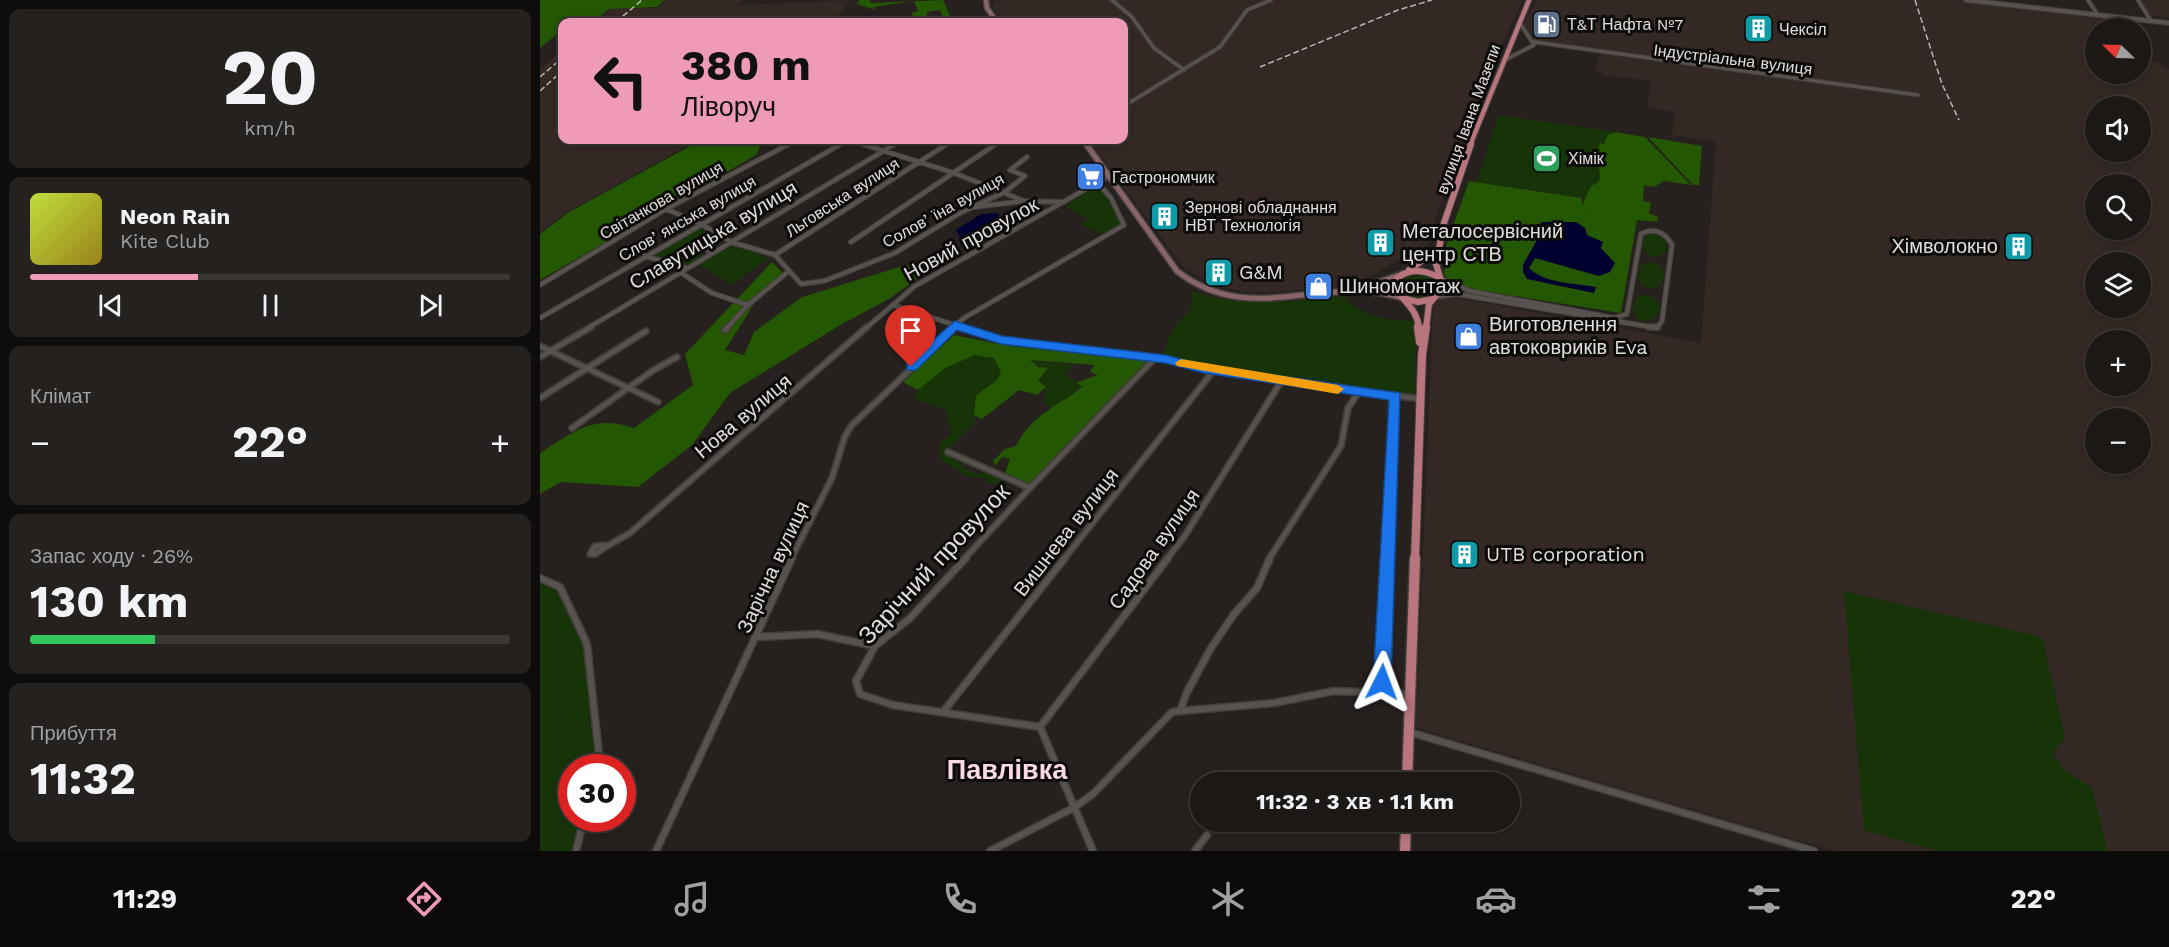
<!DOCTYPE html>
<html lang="uk">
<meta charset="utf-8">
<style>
:root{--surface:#1c1816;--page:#25211f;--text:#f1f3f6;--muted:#a0a0a1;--line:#3a3735;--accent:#ef9ab8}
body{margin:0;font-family:"Work Sans",sans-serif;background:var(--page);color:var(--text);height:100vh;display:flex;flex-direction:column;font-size:22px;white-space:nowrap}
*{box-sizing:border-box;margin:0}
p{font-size:20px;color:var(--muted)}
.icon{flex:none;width:33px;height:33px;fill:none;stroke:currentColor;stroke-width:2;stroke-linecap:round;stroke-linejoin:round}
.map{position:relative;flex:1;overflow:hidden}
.sheet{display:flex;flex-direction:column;gap:9px;padding:9px;background:#0f0d0c;width:540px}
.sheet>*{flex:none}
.top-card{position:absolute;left:18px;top:18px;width:570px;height:126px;border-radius:12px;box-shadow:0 3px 9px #0003,0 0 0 2px var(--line);background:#ef9ab8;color:#111;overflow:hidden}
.needle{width:39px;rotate:293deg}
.tools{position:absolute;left:1545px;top:18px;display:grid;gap:12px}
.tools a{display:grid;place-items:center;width:66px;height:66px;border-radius:50%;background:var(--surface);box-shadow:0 3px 9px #0003,0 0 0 2px var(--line);font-size:30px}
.speed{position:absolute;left:18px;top:754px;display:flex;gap:12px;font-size:30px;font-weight:700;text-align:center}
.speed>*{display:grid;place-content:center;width:78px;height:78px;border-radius:50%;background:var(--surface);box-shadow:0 3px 9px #0003,0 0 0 2px var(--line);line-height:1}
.speed .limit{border:9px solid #d22;background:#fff;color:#111}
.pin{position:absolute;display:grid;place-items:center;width:51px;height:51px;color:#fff;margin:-62px -26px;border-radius:50% 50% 50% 0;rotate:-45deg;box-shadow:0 0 6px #0007}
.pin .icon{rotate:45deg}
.me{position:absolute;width:66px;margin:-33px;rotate:3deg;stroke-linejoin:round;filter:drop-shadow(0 0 4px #0008)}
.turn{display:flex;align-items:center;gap:21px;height:126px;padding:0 24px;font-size:27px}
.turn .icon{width:78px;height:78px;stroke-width:2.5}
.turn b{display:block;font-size:42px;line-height:51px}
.big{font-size:45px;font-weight:700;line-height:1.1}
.sheet .card{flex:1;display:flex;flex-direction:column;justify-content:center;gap:9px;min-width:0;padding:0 21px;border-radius:12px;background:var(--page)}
.sheet .dial{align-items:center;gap:0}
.dial b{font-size:78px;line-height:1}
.song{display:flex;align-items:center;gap:18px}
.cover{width:72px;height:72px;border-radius:9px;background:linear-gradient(135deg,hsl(70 70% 55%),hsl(50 70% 35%))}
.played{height:6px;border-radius:3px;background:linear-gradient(90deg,var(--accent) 35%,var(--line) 35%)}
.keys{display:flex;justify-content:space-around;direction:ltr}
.heat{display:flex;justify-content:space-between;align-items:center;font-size:33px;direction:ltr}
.charge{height:9px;border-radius:4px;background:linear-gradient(90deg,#34c759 26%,var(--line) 0)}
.trip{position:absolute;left:650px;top:772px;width:330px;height:60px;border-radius:30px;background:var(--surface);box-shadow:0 3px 9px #0003,0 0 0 2px var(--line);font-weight:700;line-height:60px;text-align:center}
.menu{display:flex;height:96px;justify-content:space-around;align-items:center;background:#0b0a09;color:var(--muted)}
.menu .icon{width:42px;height:42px}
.menu .current{color:var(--accent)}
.menu b{font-size:27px;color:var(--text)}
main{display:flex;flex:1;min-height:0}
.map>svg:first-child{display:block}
.built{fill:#332823;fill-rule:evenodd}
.green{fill:#173409}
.forest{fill:#235701}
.water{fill:#000131}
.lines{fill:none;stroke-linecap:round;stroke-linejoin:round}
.minor-far3-casing{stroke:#413d3b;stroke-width:5}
.minor-far2-casing{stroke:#413d3b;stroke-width:6}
.minor-far1-casing{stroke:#413d3b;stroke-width:8}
.minor-casing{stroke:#413d3b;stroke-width:9}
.tertiary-casing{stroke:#413d3b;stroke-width:6}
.secondary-far1-casing{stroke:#413d3b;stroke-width:7}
.secondary-casing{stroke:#413d3b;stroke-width:8}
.primary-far3-casing{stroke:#413d3b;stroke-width:7}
.primary-far2-casing{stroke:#413d3b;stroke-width:8}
.primary-far1-casing{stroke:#413d3b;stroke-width:10}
.primary-casing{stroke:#413d3b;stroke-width:13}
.minor-far3{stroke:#58524f;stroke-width:3}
.minor-far2{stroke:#58524f;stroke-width:4}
.minor-far1{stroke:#58524f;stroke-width:4.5}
.minor{stroke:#58524f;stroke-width:6}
.tertiary{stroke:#58524f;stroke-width:4}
.secondary-far1{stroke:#886367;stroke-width:4.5}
.secondary{stroke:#886367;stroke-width:5}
.primary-far3{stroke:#b8757e;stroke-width:4.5}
.primary-far2{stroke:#b8757e;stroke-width:6}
.primary-far1{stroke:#b8757e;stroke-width:8}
.primary{stroke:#b8757e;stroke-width:10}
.rail{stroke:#b9b4b2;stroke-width:1.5;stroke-dasharray:6 3;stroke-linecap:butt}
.route{fill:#1a73e8;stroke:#114b97;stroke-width:1.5}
.slow{fill:#f59e0b}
.labels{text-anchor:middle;stroke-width:6;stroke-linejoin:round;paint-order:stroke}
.far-poi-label{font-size:16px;fill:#e1dddb;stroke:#0d0b09;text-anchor:start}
.far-street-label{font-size:16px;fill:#e1dddb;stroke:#0d0b09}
.poi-label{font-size:20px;fill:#e1dddb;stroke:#0d0b09;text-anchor:start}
.street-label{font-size:20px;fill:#e1dddb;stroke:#0d0b09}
.near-street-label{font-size:24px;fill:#e1dddb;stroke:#0d0b09}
.near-quarter-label{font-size:27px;font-weight:bold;fill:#fbd9e3;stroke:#0d0b09}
</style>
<main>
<section class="sheet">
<div class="card dial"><b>20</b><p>km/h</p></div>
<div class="card">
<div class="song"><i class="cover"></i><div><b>Neon Rain</b><p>Kite Club</p></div></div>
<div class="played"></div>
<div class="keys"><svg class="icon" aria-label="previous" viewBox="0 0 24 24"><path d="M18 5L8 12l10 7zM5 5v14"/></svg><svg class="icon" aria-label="pause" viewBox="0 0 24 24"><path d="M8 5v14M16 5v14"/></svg><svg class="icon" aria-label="next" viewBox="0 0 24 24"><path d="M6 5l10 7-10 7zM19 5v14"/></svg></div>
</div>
<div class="card"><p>Клімат</p>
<div class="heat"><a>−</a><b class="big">22°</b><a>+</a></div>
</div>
<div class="card"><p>Запас ходу · 26%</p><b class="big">130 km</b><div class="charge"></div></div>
<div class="card"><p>Прибуття</p><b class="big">11:32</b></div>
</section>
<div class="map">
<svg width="1629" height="851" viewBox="0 0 1629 851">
<rect width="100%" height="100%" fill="#26201e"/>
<path class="built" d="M126,0H203L199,5L311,0L292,22H54L70,9L118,8Z
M456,0H983L942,88L886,246L811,286L712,293L675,286L645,269L548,140H584V22H463L452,6Z
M997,0H1427L1563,16L1571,28H1556V74H1600L1601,55L1629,69V851H1295L876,728L893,306L900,299L917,298L1161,343L1176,142L1132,135L1135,112L1107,108L1111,81L1062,75L1063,71L1055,70L1060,53L997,43L983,24ZM1556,106H1600V152H1556ZM1556,184H1600V230H1556ZM1556,262H1600V308H1556ZM1556,340H1600V386H1556ZM1556,418H1600V464H1556Z
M1599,0H1629V18L1609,15Z
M22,49V140H158L27,212L0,232V69Z"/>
<path class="green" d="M959,115L1075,132L1058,200L937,182Z
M558,185L571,202L582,225L563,234L540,224L548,219L525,206Z
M159,227L171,234L154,249L165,254L148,266L114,257L113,255Z
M1103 245a12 12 0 1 1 24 0a12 12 0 1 1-24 0Z
M192,244L229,258L191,285L160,264Z
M1098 275a13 13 0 1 1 26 0a13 13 0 1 1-26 0Z
M881,273L898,281L900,290C889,301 875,302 862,294L857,286L858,281L867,274Z
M652,291C703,309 752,301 804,296C820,316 850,322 875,321V393L870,396L852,394L623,357L630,334L651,308Z
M1093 308a13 13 0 1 1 26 0a13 13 0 1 1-26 0Z
M435,354L454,358L461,373L457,381L436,395L435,422L410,447L406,455L424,464L422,468L437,474L445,471L463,477L460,484L447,483L446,478L429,477L403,462L398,445L412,433L405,409L375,399C381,375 414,364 435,354Z
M489,360L535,365L524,374L542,386L513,409L505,404L506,387L497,381L508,371Z
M0,581L17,589L43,645L56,756L53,768H32V819H40L32,851H0Z
M1304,591L1502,637L1525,737L1513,754L1524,770L1552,788L1568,851H1398L1324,830Z"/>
<path class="forest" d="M0,0H124L117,7L69,9L53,22H22V30L0,48Z
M320,0H330L331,3L403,0L410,16L403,17L400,10L387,12V21L377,22L371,13L378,11L374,1L334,7L335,10L317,4Z
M1075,132L1105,137L1151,185L1124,181L1114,187L1104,185L1103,201L1111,202L1109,213L1118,217L1117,222L1097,220L1081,313L932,289L912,282L904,275L906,246L929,181L1041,198L1048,220L1043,203L1051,186L1059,182C1061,170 1060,165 1049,160L1059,159L1055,154L1061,150L1058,147L1060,143L1064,144L1068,135Z
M1108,137L1162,146L1159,185H1153Z
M161,140H223L216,155L0,280V234L29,212Z
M418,249L349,299L302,324L190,393L152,445L98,487L21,482L0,494V453C34,432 52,414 94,428L153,385L145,354L232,262L244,274L219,296L185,350L204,355L214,332L262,297Z
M414,335L469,346L607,361L493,486L465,473L470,459L462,457L455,466L453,461L465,449L476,446C491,415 517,407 542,387L537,382L558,375L550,372L554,365L490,360L498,367L508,368L498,381L506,387L497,395L479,390L442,419L434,415L436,395L456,381L461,373L454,358L435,355L405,368L378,390L363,382Z"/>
<path class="water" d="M457,213L464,221L443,235L421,239L416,230L441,214Z
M1001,222H1036L1045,228L1047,235L1063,242L1061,248L1075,263L1070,272L1059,276L995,258L989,268C1005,284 1035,283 1056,287L1054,293L987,279L983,272V265L998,238Z"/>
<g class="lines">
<defs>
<path id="minor-far3" d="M572,0L592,17L614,48L644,70
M1548,0L1558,15
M1598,0L1611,21
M438,22L453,17
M994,42L1378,95
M963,61L994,45L980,23
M584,106L680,47L707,10L731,0
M310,140L327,145
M246,145L256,140
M298,145L307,140
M352,145L361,140
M405,145L413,140
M454,145L462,140"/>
<path id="minor-far2" d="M322,144L414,173L484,201L524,202
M434,207L484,201
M126,209L161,224L191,242L235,255L261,284L284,281L355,253L420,213L465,192L485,176L470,170L487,157
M311,242L456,144
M172,252L160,247L180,237
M235,255L407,144
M105,256L146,268
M140,272L172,293L208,305
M0,285L126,209L249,144
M897,297L917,294L1117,328L1122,321L1132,245C1125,232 1114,227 1101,234L1087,314L1074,318L930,291L900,278
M353,305L424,328
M0,318L301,144
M48,328L355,144
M187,328L208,305L249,271
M326,328L375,286L569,176
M413,328L424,318L584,225L571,198L558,183"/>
<path id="minor-far1" d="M420,327L461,340L625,359L664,369L880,399
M1109,327H1118
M185,330L188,327
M0,346L118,402
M0,357L51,327
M0,398L106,331
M32,428L112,371L137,357
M408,452L490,488L424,559
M490,488L615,358
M69,545L55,554H50L55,546Z
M69,545L90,533L327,327
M251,559L292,478L305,436L312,425L415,327
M524,559L674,370
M627,559L644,537L742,380
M729,559L801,446L808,408L818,393
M848,559L856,397"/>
<path id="minor" d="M426,558L369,619L335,646L316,681L320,694L353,705L500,727
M0,578L20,587L47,644L59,755L56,768
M217,637L277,634L335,646
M848,693L842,682L848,558
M640,711L734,703L794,691L871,694
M403,712L525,558
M500,727L628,558
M500,727L553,851
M869,732L1274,851
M36,851L44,819
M116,851L252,558
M450,851L535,807L554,793L632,712L640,711L647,692L671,648L694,614L717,588L730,558
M655,851L667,835"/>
<path id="tertiary" d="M1426,0L1629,23"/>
<path id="secondary-far1" d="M446,0L447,8L457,22
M543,140L547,145"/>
<path id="secondary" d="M546,144L637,271C711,329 784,272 865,299
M822,288L862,274"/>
<path id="primary-far3" d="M930,145L989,0"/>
<path id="primary-far2" d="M869,270L897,250
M866,299L878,302L893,299
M879,328C876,304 860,303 854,281C868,267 884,269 900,278
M886,328L889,304L903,287L896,264L904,223L931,144"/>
<path id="primary-far1" d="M878,327L880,342
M875,559L882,355L886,327"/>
<path id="primary" d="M867,783L875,558
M865,851L866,822"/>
</defs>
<use href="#minor-far3" class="minor-far3-casing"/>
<use href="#minor-far2" class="minor-far2-casing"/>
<use href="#minor-far1" class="minor-far1-casing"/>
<use href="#minor" class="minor-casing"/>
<use href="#tertiary" class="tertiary-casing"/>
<use href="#secondary-far1" class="secondary-far1-casing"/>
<use href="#secondary" class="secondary-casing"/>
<use href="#primary-far3" class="primary-far3-casing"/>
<use href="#primary-far2" class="primary-far2-casing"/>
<use href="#primary-far1" class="primary-far1-casing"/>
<use href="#primary" class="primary-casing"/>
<use href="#minor-far3" class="minor-far3"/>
<use href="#minor-far2" class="minor-far2"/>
<use href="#minor-far1" class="minor-far1"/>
<use href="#minor" class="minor"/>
<use href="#tertiary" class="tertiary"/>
<use href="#secondary-far1" class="secondary-far1"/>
<use href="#secondary" class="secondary"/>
<use href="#primary-far3" class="primary-far3"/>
<use href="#primary-far2" class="primary-far2"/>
<use href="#primary-far1" class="primary-far1"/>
<use href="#primary" class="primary"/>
<path class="rail" d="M1375,0L1402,84L1419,120
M76,22L102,0
M720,67L858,10L892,0
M0,77L22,58
M0,91L22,71"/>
</g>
<path class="route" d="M415,321L462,336L625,355L664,365L860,393L851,682L848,687L842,690L836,687L833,682L849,400L664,373L625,363L461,344L417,330L376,370H367V363Z"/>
<path class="slow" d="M641,359L798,385L804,389L798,394L637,366L635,363Z"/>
<defs>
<symbol id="fuel-square" viewBox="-11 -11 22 22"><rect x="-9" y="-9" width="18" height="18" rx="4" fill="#5c6f8a" stroke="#0d0b09"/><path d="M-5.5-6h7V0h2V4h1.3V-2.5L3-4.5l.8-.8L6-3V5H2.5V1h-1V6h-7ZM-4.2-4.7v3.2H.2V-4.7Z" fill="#fff"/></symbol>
<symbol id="building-square" viewBox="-11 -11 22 22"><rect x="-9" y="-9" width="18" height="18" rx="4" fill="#0f9aa8" stroke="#0d0b09"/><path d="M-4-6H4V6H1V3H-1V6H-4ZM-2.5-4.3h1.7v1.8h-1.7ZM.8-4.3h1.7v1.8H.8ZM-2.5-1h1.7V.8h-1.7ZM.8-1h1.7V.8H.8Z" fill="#fff"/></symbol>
<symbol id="stadium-square" viewBox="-11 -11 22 22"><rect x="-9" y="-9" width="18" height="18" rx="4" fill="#2e9e5b" stroke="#0d0b09"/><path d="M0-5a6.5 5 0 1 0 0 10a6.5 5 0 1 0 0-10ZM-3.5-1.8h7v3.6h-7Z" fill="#fff"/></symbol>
<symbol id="supermarket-square" viewBox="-11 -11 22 22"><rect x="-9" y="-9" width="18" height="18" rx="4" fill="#3f7fe0" stroke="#0d0b09"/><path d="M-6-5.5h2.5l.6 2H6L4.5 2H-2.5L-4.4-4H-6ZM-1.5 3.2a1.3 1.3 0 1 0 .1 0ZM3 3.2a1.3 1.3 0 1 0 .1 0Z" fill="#fff"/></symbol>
<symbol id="shop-square" viewBox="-11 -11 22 22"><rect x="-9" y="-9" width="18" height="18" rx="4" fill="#3f7fe0" stroke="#0d0b09"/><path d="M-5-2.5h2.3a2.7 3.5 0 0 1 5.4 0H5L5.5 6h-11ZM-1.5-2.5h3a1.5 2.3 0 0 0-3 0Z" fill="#fff"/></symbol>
</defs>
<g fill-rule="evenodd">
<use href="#fuel-square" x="990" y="8" width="33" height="33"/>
<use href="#building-square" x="1202" y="12" width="33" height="33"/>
<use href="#stadium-square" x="990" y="142" width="33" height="33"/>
<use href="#supermarket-square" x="534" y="160" width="33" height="33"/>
<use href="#building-square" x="608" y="200" width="33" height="33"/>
<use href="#building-square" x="824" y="226" width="33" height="33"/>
<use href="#building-square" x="1462" y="230" width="33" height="33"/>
<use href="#building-square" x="662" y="256" width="33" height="33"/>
<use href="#shop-square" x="762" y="270" width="33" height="33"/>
<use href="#shop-square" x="912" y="320" width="33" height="33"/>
<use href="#building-square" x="908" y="538" width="33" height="33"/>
</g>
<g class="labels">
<g class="far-poi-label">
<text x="1027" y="30">Т&amp;Т Нафта №7</text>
<text x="1239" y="35">Чексіл</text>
<text x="1028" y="164">Хімік</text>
<text x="572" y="183">Гастрономчик</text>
<text x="645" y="213">Зернові обладнання<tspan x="645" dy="18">НВТ Технологія</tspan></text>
</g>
<g class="far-street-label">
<text transform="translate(1193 59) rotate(7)" y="6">Індустріальна вулиця</text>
<text transform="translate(928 119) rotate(-70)" y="6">вулиця Івана Мазепи</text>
<text transform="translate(302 197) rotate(-33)" y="6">Льговська вулиця</text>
<text transform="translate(121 200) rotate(-30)" y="6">Світанкова вулиця</text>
<text transform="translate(403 210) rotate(-29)" y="6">Соловʼїна вулиця</text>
<text transform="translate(147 218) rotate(-30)" y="6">Словʼянська вулиця</text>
</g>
<g class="poi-label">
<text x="862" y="238">Металосервісний<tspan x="862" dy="23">центр СТВ</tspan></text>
<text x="1458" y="253" text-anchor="end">Хімволокно</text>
<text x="699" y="279">G&amp;M</text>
<text x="799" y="293">Шиномонтаж</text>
<text x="949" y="331">Виготовлення<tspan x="949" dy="23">автоковриків Eva</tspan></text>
<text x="946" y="561">UTB corporation</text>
</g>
<g class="street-label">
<text transform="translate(173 235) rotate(-31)" y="7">Славутицька вулиця</text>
<text transform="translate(431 239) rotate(-29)" y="7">Новий провулок</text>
<text transform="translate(203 416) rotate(-40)" y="7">Нова вулиця</text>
<text transform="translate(526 532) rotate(-52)" y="7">Вишнева вулиця</text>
<text transform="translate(614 549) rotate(-55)" y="7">Садова вулиця</text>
<text transform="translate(233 567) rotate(-65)" y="7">Зарічна вулиця</text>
</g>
<g class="near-street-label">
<text transform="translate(394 564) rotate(-47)" y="8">Зарічний провулок</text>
</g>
<g class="near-quarter-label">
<text x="467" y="779">Павлівка</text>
</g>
</g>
</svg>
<div class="tools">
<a><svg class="needle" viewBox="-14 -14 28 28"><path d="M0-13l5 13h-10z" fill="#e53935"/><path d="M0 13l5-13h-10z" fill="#a0a0a1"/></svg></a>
<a><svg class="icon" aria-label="sound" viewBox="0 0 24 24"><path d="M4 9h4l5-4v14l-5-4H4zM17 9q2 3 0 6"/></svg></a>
<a><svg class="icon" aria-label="search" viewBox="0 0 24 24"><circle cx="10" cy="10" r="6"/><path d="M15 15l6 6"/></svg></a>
<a><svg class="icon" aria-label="layers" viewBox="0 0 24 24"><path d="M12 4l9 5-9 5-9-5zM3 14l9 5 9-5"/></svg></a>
<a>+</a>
<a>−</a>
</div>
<div class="speed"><div class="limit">30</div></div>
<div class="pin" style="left:371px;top:367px;background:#d93025"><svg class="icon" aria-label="arrive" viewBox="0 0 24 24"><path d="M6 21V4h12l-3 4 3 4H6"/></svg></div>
<svg class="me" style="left:842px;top:682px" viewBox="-20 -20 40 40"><path d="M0-17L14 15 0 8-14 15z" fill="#1a73e8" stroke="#fff" stroke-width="4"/></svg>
<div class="trip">11:32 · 3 хв · 1.1 km</div>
<div class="top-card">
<div class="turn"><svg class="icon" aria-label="left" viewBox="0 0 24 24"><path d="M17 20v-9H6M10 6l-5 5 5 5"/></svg><div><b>380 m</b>Ліворуч</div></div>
</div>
</div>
</main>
<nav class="menu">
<b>11:29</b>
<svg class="icon current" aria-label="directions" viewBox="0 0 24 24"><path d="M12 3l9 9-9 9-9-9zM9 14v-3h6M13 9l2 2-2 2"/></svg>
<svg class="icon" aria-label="music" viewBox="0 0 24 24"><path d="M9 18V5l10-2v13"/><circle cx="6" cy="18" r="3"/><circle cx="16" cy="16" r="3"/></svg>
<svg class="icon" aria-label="phone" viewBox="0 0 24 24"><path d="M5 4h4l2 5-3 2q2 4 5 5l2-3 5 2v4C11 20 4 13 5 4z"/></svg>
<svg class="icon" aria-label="climate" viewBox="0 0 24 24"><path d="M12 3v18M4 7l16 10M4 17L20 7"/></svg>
<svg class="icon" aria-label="car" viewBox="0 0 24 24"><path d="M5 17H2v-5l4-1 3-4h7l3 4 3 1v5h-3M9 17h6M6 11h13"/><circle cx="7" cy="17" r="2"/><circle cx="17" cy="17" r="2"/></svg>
<svg class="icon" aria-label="filters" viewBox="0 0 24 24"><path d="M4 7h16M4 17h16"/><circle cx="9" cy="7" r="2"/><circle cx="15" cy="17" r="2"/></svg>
<b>22°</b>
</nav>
